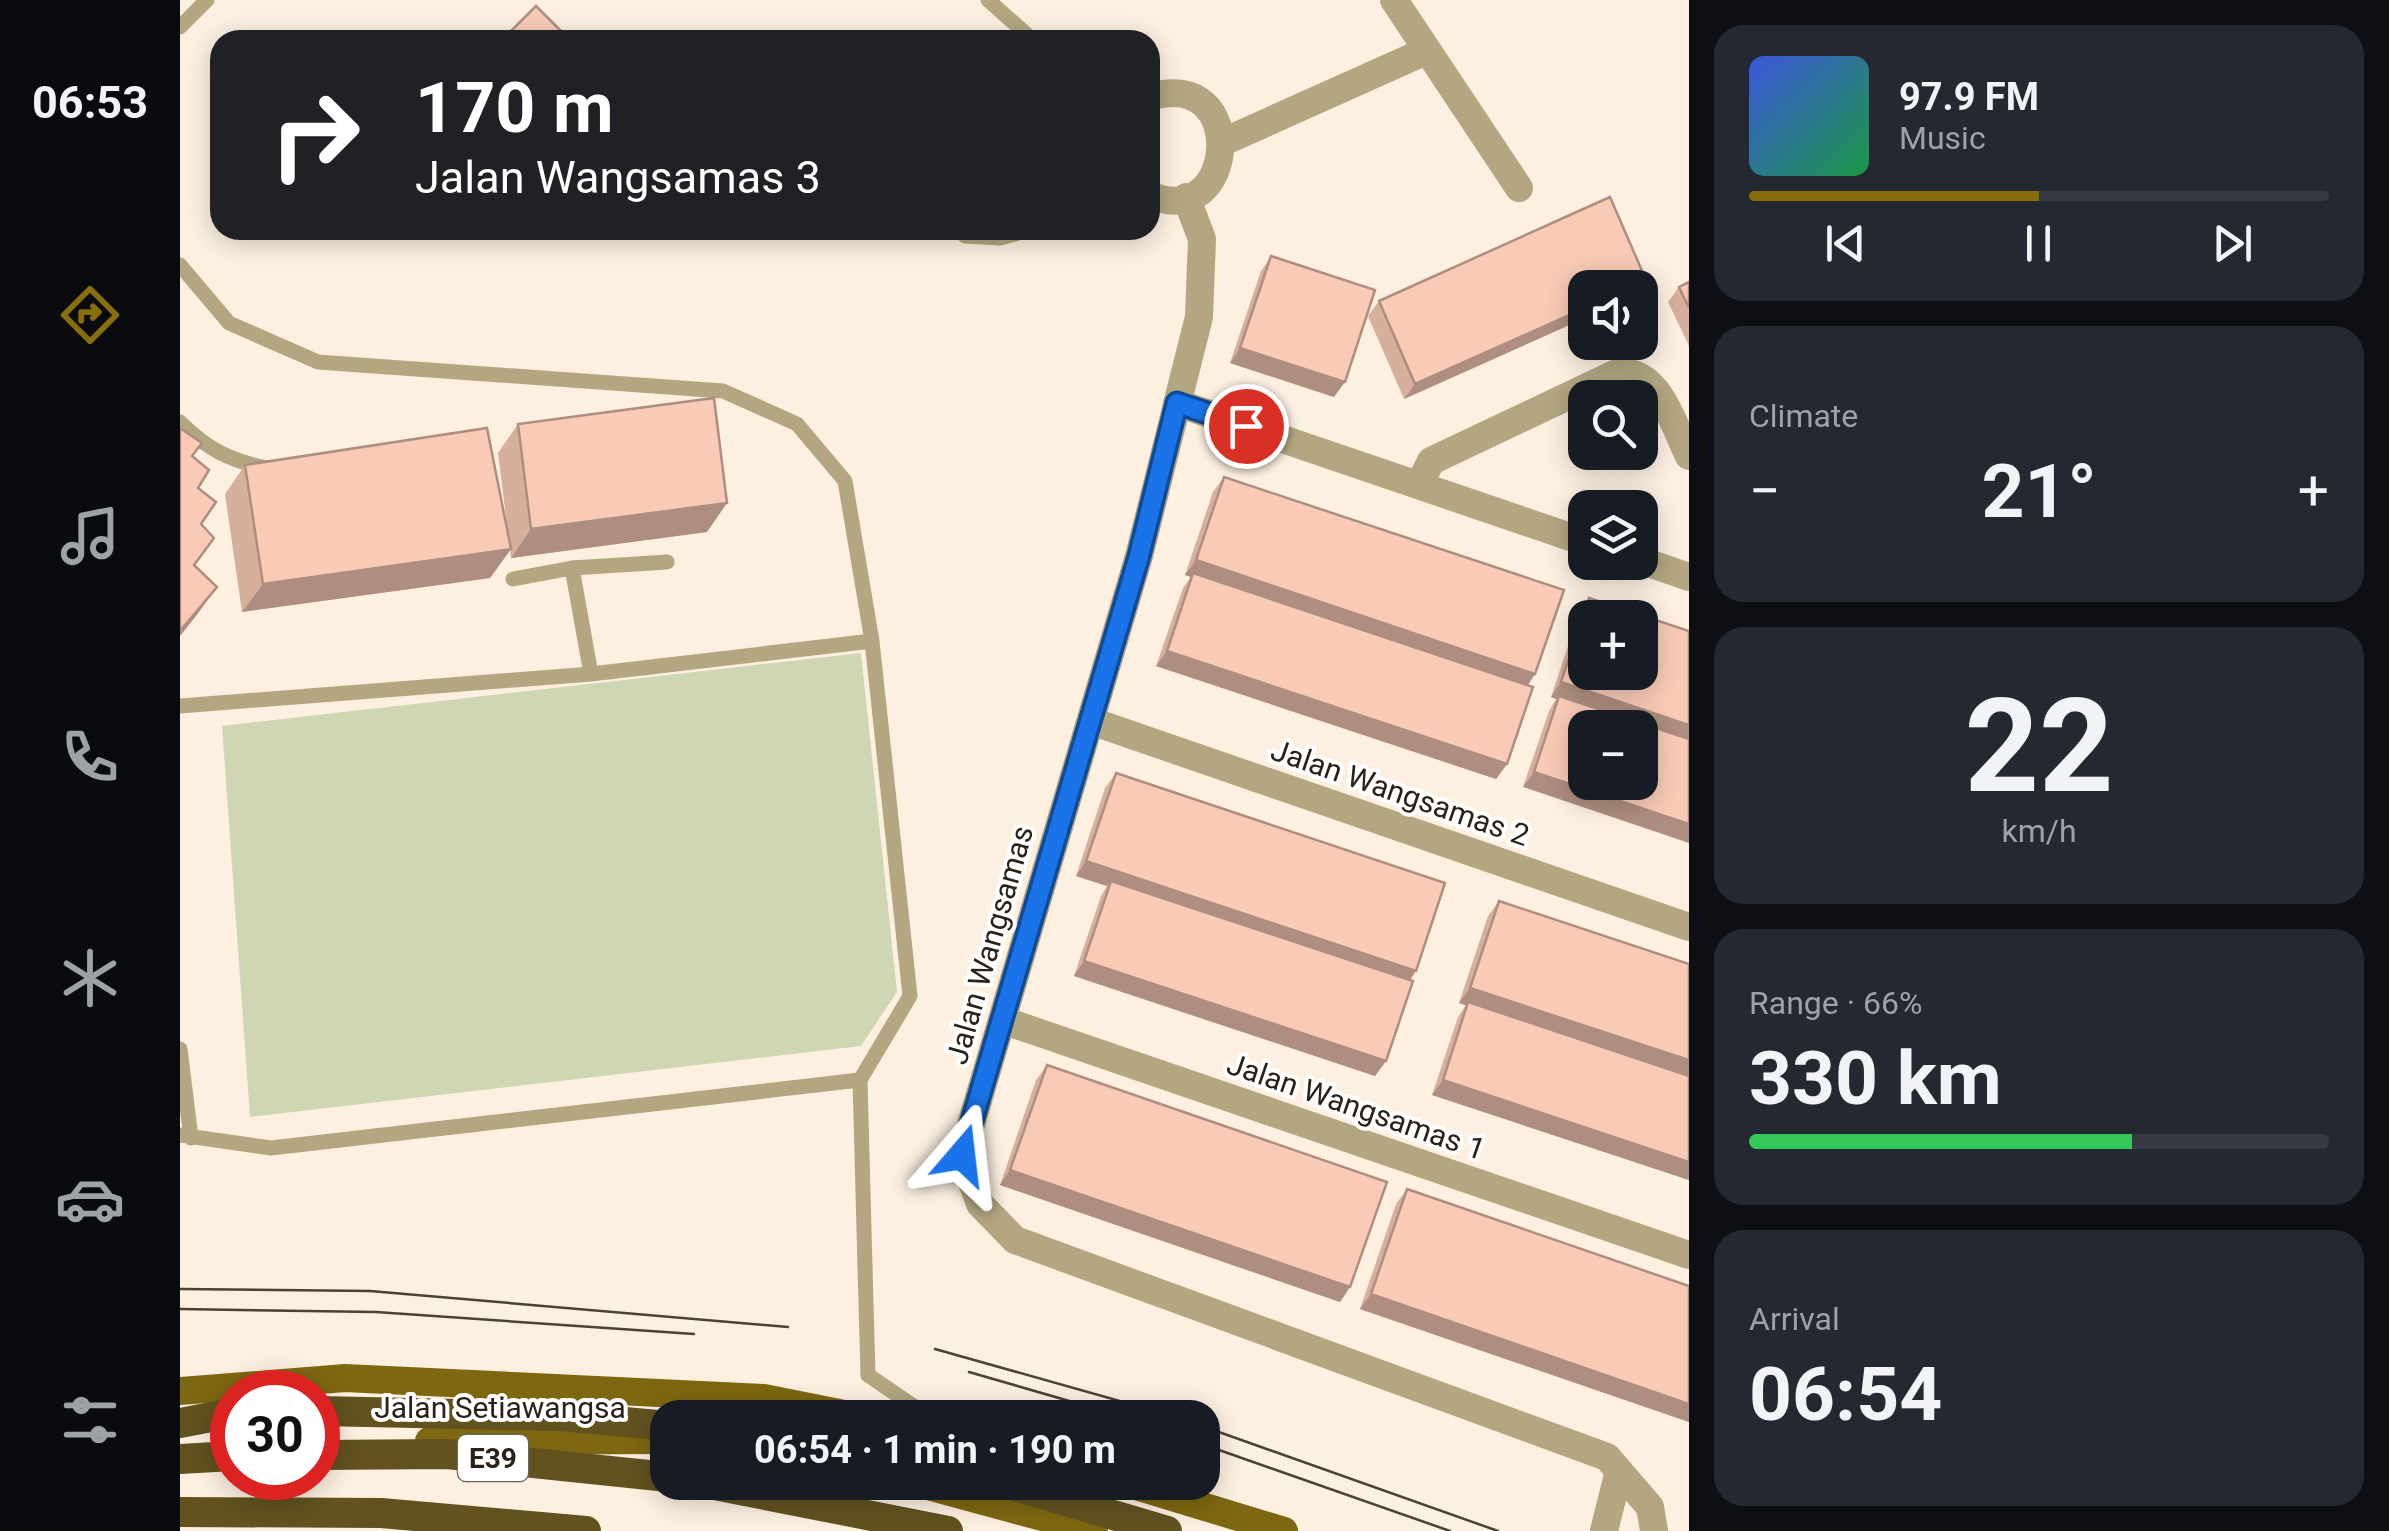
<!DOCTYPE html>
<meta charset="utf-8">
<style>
:root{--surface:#171b24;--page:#242831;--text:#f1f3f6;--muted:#9ea1a6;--line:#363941;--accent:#886d0c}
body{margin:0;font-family:Roboto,sans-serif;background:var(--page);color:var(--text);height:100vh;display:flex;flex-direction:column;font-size:38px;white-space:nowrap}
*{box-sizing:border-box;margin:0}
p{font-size:32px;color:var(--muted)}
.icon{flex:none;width:55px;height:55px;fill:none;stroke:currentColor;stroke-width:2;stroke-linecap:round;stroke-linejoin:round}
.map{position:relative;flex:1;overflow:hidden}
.details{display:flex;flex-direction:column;gap:25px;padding:25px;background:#0d0f14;width:700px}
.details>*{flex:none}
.guide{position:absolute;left:30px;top:30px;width:950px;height:210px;border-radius:30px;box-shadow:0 5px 25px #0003;background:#202124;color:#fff;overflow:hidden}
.fabs{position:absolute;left:1388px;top:270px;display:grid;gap:20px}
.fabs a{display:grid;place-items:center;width:90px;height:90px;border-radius:20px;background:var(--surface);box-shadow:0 5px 25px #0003;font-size:50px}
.speed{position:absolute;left:30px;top:1370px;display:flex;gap:20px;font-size:50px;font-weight:700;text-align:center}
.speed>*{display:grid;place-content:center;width:130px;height:130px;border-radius:50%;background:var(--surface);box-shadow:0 5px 25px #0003;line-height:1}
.speed .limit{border:15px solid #d22;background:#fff;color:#111}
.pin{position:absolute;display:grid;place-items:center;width:85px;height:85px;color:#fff;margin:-42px;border:5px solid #fff;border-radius:50%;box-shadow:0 2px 10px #0007}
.me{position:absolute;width:110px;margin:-55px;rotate:17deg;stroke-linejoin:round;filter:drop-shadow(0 0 8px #0008)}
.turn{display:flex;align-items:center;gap:35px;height:210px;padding:0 40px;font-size:45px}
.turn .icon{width:130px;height:130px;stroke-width:2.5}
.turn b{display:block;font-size:70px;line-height:85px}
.big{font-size:75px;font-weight:700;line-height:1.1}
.details .card{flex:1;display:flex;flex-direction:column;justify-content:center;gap:15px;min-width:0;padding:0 35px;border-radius:30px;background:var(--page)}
.details .dial{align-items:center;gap:0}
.dial b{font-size:130px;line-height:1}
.song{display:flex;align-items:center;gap:30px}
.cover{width:120px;height:120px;border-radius:15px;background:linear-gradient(135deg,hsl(230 70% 55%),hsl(140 70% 35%))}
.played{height:10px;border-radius:5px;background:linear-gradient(90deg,var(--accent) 50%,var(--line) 50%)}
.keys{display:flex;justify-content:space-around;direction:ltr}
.heat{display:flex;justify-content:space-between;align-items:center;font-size:55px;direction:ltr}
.charge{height:15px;border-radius:8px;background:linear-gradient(90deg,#34c759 66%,var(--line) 0)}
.trip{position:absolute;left:470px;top:1400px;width:570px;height:100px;border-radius:30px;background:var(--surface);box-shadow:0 5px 25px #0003;font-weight:700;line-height:100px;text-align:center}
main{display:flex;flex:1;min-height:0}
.tabs{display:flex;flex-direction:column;width:180px;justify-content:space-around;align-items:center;background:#090b0e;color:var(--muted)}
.tabs .icon{width:70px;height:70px}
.tabs .active{color:var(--accent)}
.tabs b{font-size:45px;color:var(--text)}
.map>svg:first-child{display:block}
.green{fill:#cfd6b4}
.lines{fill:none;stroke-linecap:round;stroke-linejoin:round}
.service{stroke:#b2a781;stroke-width:15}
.minor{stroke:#b2a781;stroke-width:28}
.primary{stroke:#7d6710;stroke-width:28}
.motorway{stroke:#61521f;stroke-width:30}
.tram{stroke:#4a4237;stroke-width:2.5}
.service-bridge{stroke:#b2a781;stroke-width:15}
.wall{fill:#d6af9d}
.shaded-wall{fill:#ae8e80}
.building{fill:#f9cbb7;stroke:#ae8e80;stroke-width:2.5;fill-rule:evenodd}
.route-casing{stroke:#114b97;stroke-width:25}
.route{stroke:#1a73e8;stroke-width:18}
.labels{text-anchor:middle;stroke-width:8;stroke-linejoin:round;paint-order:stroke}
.shield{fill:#fff;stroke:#6a645d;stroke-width:2.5}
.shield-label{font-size:28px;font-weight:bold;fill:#2a2218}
.street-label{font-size:30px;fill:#2a2218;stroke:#fff}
</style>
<main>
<nav class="tabs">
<b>06:53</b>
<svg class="icon active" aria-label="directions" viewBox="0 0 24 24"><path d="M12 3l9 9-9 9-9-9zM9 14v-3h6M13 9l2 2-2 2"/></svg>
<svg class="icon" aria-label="music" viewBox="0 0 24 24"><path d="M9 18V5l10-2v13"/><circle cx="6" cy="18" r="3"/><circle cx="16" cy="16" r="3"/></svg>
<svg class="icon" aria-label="phone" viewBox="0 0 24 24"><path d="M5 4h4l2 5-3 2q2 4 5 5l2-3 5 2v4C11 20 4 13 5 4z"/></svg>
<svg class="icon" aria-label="climate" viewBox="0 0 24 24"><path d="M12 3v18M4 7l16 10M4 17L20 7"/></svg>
<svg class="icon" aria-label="car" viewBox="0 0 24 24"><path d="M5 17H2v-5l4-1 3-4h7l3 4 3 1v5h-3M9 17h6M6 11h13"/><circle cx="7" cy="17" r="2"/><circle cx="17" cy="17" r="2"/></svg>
<svg class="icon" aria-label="filters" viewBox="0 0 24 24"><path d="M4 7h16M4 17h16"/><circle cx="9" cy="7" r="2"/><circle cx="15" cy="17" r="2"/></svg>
</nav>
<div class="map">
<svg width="1509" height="1531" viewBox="0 0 1509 1531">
<rect width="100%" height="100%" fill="#fdf0e1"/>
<path class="green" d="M681,653L717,992L681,1046L70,1117L42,726Z"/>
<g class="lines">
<path class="service" d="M808,0L853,40
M0,27L27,0
M779,230L785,236L820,238L850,230
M0,265L49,323L138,362L543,391L617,424L665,481L692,641
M0,422C27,449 50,461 87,468
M392,568L411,674
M333,579L392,568L487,562
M0,706L411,674L692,641L730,996L680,1080L685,1267
M0,1049L11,1138
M0,1135L91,1148L680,1080
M688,1375L751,1418"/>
<path class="minor" d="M1214,0L1339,188
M970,97C1070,66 1057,233 970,195
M1043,142L1246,51
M1006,197L1022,239L1019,317L959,556L782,1155L800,1204L835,1240L1427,1457L1470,1507L1474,1531
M997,403L1405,542
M1239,485L1251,461L1439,372C1480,370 1493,425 1509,456
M1460,560L1509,577
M911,721L1509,927
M822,1020L1509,1255
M1424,1531L1438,1475"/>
<path class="primary" d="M0,1391L165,1378L584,1398L684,1418
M249,1441L488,1440
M733,1482L914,1531
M943,1482L1104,1531"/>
<path class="motorway" d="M138,1411L380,1416L488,1426
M0,1423L52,1413
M138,1455L267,1454L488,1477
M0,1459L52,1456
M519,1482L768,1531
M822,1482L987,1531
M0,1512L201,1513L406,1531"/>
<path class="tram" d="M0,1289L190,1291L608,1327
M0,1309L196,1312L514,1334
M755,1349L1000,1418
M789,1372L948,1418
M1022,1426L1318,1531
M1022,1444L1270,1531"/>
<path class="service-bridge" d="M685,1267L688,1375"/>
</g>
<path class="wall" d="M1091,256L1154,397L1050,363L1081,271Z
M1509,282V346L1488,302L1499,287Z
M1405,288V318L1224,399L1188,316L1199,301Z
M338,424L527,532L331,558L330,550L310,578L62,612L45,494L65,465L329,541L318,453Z
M1044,477L1355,674L1348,685L1327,764L1316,779L976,666L1003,588L1011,577L1005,575L1033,492Z
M1409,598L1509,631L1343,787L1369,711L1376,699L1371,697L1399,613Z
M936,773L1230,980L1206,1061L1195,1076L894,976L921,896L927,886L896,876L925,788Z
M1319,901L1509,964V1180L1252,1095L1278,1017L1286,1005L1279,1003L1308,916Z
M867,1065L1170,1287L1160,1302L820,1185L856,1080Z
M1227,1189L1509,1286V1422L1180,1309L1216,1204Z"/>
<path class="shaded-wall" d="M1405,308V318L1224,399L1235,384Z
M1060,348L1165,382L1154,397L1050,363Z
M547,503L527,532L331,558L351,529Z
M331,549L310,578L62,612L83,584Z
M1016,560L1355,674L1345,689L1013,573L1011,577L1005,575Z
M37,587L16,616L0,636V631Z
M987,651L1327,764L1316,779L976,666Z
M1381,682L1509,725V744L1379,696L1376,699L1371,697Z
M1354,772L1509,824V843L1343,787Z
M906,861L1236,971L1226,986L931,881L927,886L896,876Z
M904,961L1206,1061L1195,1076L894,976Z
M1290,988L1509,1060V1079L1279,1003Z
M1263,1080L1509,1162V1180L1252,1095Z
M830,1170L1170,1287L1160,1302L820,1185Z
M1191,1294L1509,1404V1422L1180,1309Z"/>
<path class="building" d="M356,6L390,40H322Z
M1430,197L1466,280L1450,288H1405V308L1235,384L1199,301Z
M1091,256L1195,290L1165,382L1060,348Z
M1509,282V308L1499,287Z
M534,398L547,503L351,529L338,424Z
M0,428L22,443L12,456L29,470L18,488L36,502L21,524L34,538L14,565L37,587L0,631Z
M307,428L331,549L83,584L65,465Z
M1044,477L1384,590L1355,674L1016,560Z
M1013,573L1353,687L1327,764L987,651Z
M1409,598L1509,631V725L1381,682ZM1405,618H1460V672H1405Z
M1379,696L1509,739V824L1354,772ZM1405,728H1460V782H1405Z
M936,773L1265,883L1236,971L906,861Z
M931,881L1233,981L1206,1061L904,961Z
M1319,901L1509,964V1060L1290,988Z
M1288,1002L1509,1076V1162L1263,1080Z
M867,1065L1207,1182L1170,1287L830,1170Z
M1227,1189L1509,1286V1404L1191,1294Z"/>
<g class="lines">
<defs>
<path id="route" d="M782,1155L959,556L997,403L1066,426"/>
</defs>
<use href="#route" class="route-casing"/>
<use href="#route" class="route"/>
</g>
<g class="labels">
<rect class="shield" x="278" y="1435" width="70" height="46" rx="8"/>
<g class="shield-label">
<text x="313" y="1468">E39</text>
</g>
<g class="street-label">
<text transform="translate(1220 793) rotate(19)" y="10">Jalan Wangsamas 2</text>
<text transform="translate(810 945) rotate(-74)" y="10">Jalan Wangsamas</text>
<text transform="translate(1176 1107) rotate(19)" y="10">Jalan Wangsamas 1</text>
<text x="320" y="1418">Jalan Setiawangsa</text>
</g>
</g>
</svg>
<div class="fabs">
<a><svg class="icon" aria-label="sound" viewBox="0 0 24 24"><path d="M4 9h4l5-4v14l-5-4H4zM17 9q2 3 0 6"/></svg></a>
<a><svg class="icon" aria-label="search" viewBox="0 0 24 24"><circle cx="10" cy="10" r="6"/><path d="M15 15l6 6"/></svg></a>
<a><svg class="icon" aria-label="layers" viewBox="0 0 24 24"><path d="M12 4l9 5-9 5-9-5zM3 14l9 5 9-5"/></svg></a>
<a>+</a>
<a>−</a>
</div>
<div class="speed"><div class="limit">30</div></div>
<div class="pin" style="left:1066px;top:426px;background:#d93025"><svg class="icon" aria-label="arrive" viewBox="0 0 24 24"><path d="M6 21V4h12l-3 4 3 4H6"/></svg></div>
<svg class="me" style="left:782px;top:1155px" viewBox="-20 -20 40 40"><path d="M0-17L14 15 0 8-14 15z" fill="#1a73e8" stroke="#fff" stroke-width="4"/></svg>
<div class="trip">06:54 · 1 min · 190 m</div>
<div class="guide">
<div class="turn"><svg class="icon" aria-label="right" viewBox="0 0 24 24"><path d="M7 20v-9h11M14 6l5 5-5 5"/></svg><div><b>170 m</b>Jalan Wangsamas 3</div></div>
</div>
</div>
<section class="details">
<div class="card">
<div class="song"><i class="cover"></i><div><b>97.9 FM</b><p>Music</p></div></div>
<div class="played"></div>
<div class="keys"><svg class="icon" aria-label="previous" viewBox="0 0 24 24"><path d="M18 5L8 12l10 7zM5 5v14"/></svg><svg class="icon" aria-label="pause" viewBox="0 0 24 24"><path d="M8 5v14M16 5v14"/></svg><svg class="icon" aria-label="next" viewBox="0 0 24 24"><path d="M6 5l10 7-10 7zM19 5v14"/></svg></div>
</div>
<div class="card"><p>Climate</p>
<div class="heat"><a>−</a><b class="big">21°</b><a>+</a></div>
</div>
<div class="card dial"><b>22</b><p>km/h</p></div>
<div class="card"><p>Range · 66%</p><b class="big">330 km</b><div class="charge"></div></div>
<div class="card"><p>Arrival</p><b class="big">06:54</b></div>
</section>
</main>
